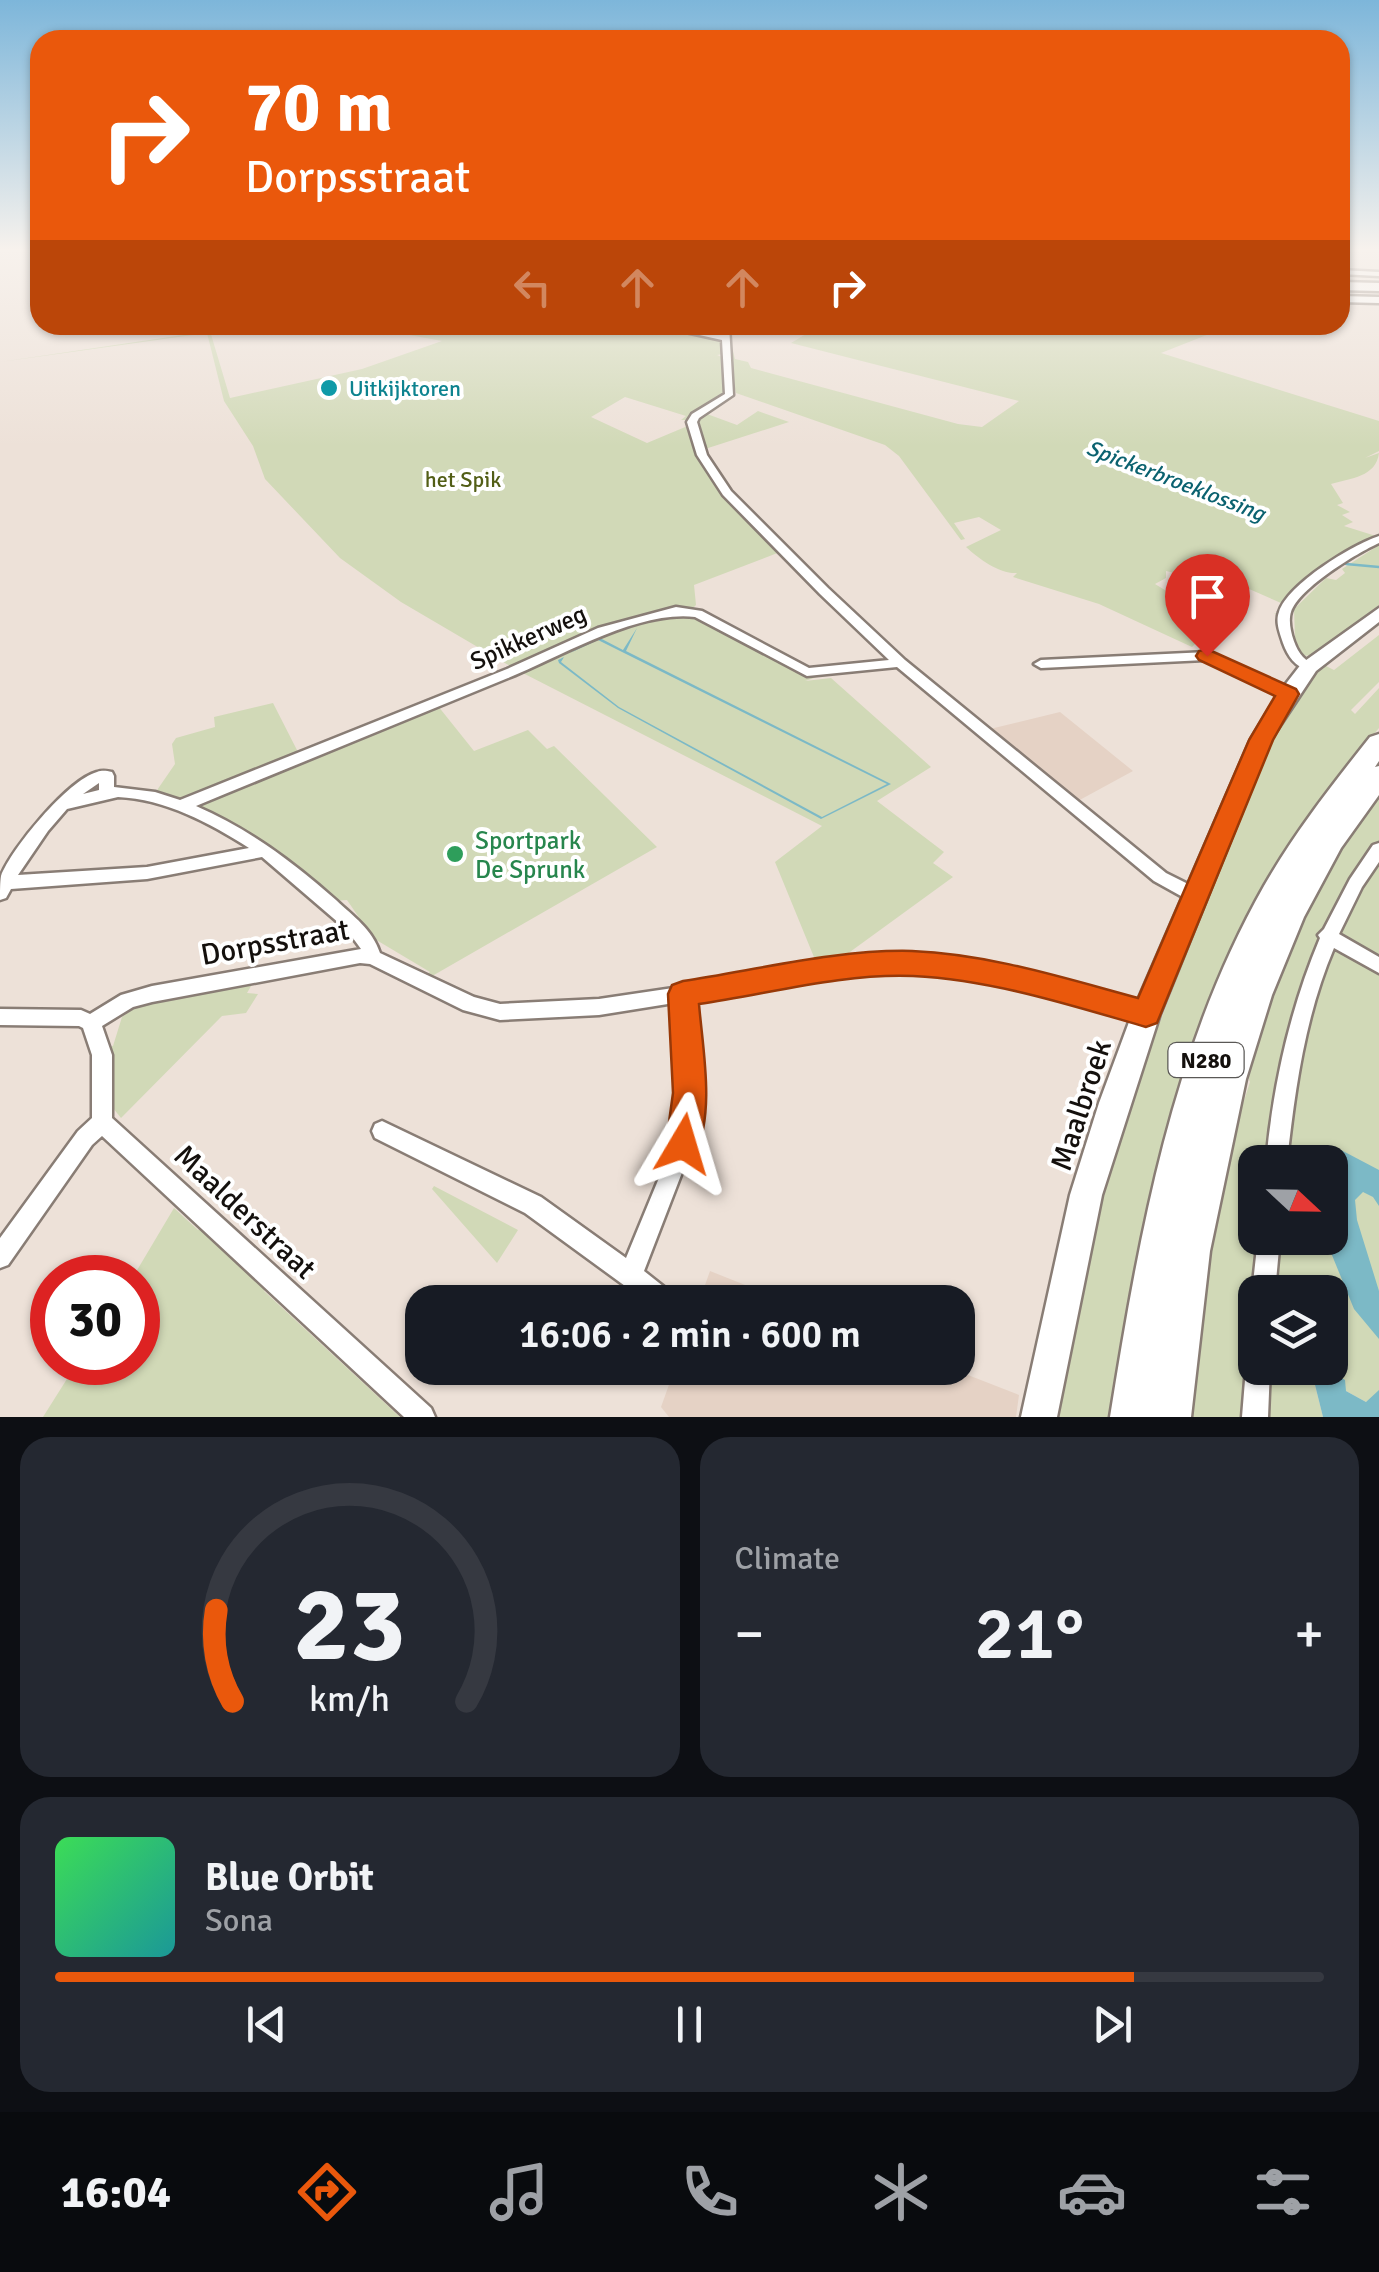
<!DOCTYPE html>
<meta charset="utf-8">
<style>
:root{--surface:#171b24;--page:#242831;--text:#f1f3f6;--muted:#9ea1a6;--line:#363941;--accent:#ea580c}
body{margin:0;font-family:Signika,sans-serif;background:var(--page);color:var(--text);height:100vh;display:flex;flex-direction:column;font-size:38px;white-space:nowrap}
*{box-sizing:border-box;margin:0}
p{font-size:32px;color:var(--muted)}
.icon{flex:none;width:55px;height:55px;fill:none;stroke:currentColor;stroke-width:2;stroke-linecap:round;stroke-linejoin:round}
.map{position:relative;height:1417px;overflow:hidden}
.sheet{display:flex;flex-direction:column;gap:20px;padding:20px;background:#0d0f14;flex:1}
.sheet>*{flex:none}
.guide{position:absolute;left:30px;top:30px;width:1320px;height:305px;border-radius:30px;box-shadow:0 2px 8px #0004;background:#ea580c;color:#fff;overflow:hidden}
.needle{width:65px;rotate:112deg}
.controls{position:absolute;left:1238px;top:1145px;display:grid;gap:20px}
.controls a{display:grid;place-items:center;width:110px;height:110px;border-radius:20px;background:var(--surface);box-shadow:0 2px 8px #0004;font-size:50px}
.speed{position:absolute;left:30px;top:1255px;display:flex;gap:20px;font-size:50px;font-weight:700;text-align:center}
.speed>*{display:grid;place-content:center;width:130px;height:130px;border-radius:50%;background:var(--surface);box-shadow:0 2px 8px #0004;line-height:1}
.speed .limit{border:15px solid #d22;background:#fff;color:#111}
.pin{position:absolute;display:grid;place-items:center;width:85px;height:85px;color:#fff;margin:-102px -42px;border-radius:50% 50% 50% 0;rotate:-45deg;box-shadow:0 0 10px #0007}
.pin .icon{rotate:45deg}
.me{position:absolute;width:110px;margin:-55px;rotate:7deg;stroke-linejoin:round;filter:drop-shadow(0 0 8px #0008)}
.turn{display:flex;align-items:center;gap:35px;height:210px;padding:0 50px;font-size:45px}
.turn .icon{width:130px;height:130px;stroke-width:2.5}
.turn b{display:block;font-size:70px;line-height:85px}
.lanes{display:flex;align-items:center;height:95px;padding:0 50px;background:#0003;justify-content:center;gap:50px;direction:ltr}
.lanes .off{opacity:.35}
.big{font-size:75px;font-weight:600;line-height:1.1}
.sheet .widget{flex:1;display:flex;flex-direction:column;justify-content:center;gap:15px;min-width:0;padding:0 35px;border-radius:30px;background:var(--page)}
.sheet .dial{align-items:center;gap:0}
.dial svg{height:260px;overflow:visible;fill:none;stroke:var(--line);stroke-width:7;stroke-linecap:round;text-anchor:middle}
.dial text{fill:var(--text);stroke:none}
.song{display:flex;align-items:center;gap:30px}
.cover{width:120px;height:120px;border-radius:15px;background:linear-gradient(135deg,hsl(130 70% 55%),hsl(180 70% 35%))}
.played{height:10px;border-radius:5px;background:linear-gradient(90deg,var(--accent) 85%,var(--line) 85%)}
.keys{display:flex;justify-content:space-around;direction:ltr}
.heat{display:flex;justify-content:space-between;align-items:center;font-size:55px;direction:ltr}
.sheet .tiles{flex:1;display:grid;gap:20px;grid-template-columns:1fr 1fr}
.widget:last-child{grid-column:span 2}
.trip{position:absolute;left:405px;top:1285px;width:570px;height:100px;border-radius:30px;background:var(--surface);box-shadow:0 2px 8px #0004;font-weight:600;line-height:100px;text-align:center}
.tab-bar{display:flex;height:160px;justify-content:space-around;align-items:center;background:#090b0e;color:var(--muted)}
.tab-bar .icon{width:70px;height:70px}
.tab-bar .on{color:var(--accent)}
.tab-bar b{font-size:45px;color:var(--text)}
.map>svg:first-child{display:block}
.built{fill:#e5d2c5}
.green{fill:#d1d9b7}
.water{fill:#7cb9c6}
.lines{fill:none;stroke-linecap:round;stroke-linejoin:round}
.stream{stroke:#7cb9c6;stroke-width:2.5}
.street-casing{stroke:#897d75;stroke-width:5}
.secondary-casing{stroke:#897d75;stroke-width:5}
.highway-casing{stroke:#897d75;stroke-width:5}
.street{fill:#fff;fill-rule:evenodd}
.secondary{fill:#fff;fill-rule:evenodd}
.highway{fill:#fff;fill-rule:evenodd}
.route{fill:#ea580c;stroke:#983908;stroke-width:2.5}
.culture-dot{fill:#0f9aa8;stroke:#fff;stroke-width:4}
.leisure-dot{fill:#2e9e5b;stroke:#fff;stroke-width:4}
.labels{text-anchor:middle;stroke-width:8;stroke-linejoin:round;paint-order:stroke}
.far-culture-label{font-size:22px;fill:#0d838f;stroke:#fff;text-anchor:start}
.far-park-label{font-size:22px;fill:#525e16;stroke:#fff}
.far-water-label{font-size:22px;font-style:italic;fill:#0b6270;stroke:#fff}
.shield{fill:#fff;stroke:#5a5856;stroke-width:2.5}
.shield-label{font-size:22px;font-weight:bold;fill:#14100d}
.street-label{font-size:25px;fill:#14100d;stroke:#fff}
.leisure-label{font-size:25px;fill:#27864d;stroke:#fff;text-anchor:start}
.near-street-label{font-size:30px;fill:#14100d;stroke:#fff}
</style>
<div class="map">
<svg width="1379" height="1417" viewBox="0 0 1379 1417">
<rect width="100%" height="100%" fill="#ede1d8"/>
<path class="built" d="M1060,712L1133,771L1076,802L990,729Z
M710,1271L788,1302H699Z
M675,1368H950L1019,1395L1016,1417H669L661,1407Z"/>
<path class="green" d="M356,325H651L721,339L723,354L717,355L722,357L726,393L689,420H681L686,416L625,397L591,417L647,443L690,425L697,450L780,552L694,585L696,605L693,608L792,668L826,674L805,681L831,678L931,767L877,801L944,852L933,863L953,877L843,957L816,962L775,862L822,826L515,669L401,602L340,558L265,479L253,446L224,401L207,333L0,362L210,331L230,398L362,369L442,341Z
M727,325H732L729,335L735,359L748,362L751,368L958,424L982,427L1019,401L791,343L821,325H1232L1161,353L1379,421V451L1365,458L1379,453C1376,477 1351,478 1331,484L1343,503L1337,505L1350,512L1342,515L1353,522L1344,526L1379,537L1341,557L1280,617L1274,613L1279,614L1281,603L1199,567L1187,576L1166,571V578L1155,584L1219,623L1194,638L1198,641L1192,647L1099,604L1013,577L1017,573C1000,574 980,560 966,547L1001,530L979,517L954,523L965,539L961,540L899,456L885,445L736,393L728,362L734,360L728,359Z
M758,411L789,422L705,449L725,485L722,484L702,448L696,419L707,414L737,425Z
M1379,545V605L1313,655L1302,656L1295,638L1294,609L1326,578L1336,580L1345,573L1342,569Z
M1379,635V682L1351,710L1355,714L1379,688V728L1321,797L1252,903L1185,1080L1121,1417H1055L1107,1171L1128,1105L1270,737L1322,664L1334,670Z
M273,703L299,754L177,802L153,796L175,764L172,744L176,738L215,727L214,717Z
M438,706L474,751L528,730L547,749L554,746L657,847L427,979L422,977L430,972L373,938L347,900L331,901L272,848L189,806Z
M1379,795V1398L1366,1402L1346,1391L1315,1385L1323,1417H1264L1266,1368H1330V1292H1270L1277,1238H1330V1162H1283L1278,1150L1275,1162H1255V1238H1263L1246,1417H1189L1217,1184L1250,1082L1238,1050L1306,833L1373,805Z
M254,981L247,993L258,994L246,1013L222,1016L121,1118L113,1108L109,1110L107,1048L113,1046L122,1017L142,1003Z
M434,1186L518,1230L497,1263L432,1189Z
M174,1208L198,1230L202,1227L267,1287L264,1291L400,1417H43L77,1363L138,1362V1278L133,1277Z"/>
<path class="water" d="M637,628L626,651L891,784L821,819L618,708L559,663L558,660L564,657L561,662L619,707L822,817L887,784L598,640L570,653L598,637L623,650Z
M1320,1146L1341,1150L1379,1170V1206L1373,1197L1363,1192L1355,1200L1357,1220L1379,1291V1339L1354,1309L1325,1238H1330V1162H1316Z
M1329,1371L1345,1380L1346,1391L1366,1402L1379,1390V1417H1323L1315,1385L1321,1373Z"/>
<g class="lines">
<path class="stream" d="M1346,564L1379,567"/>
<defs>
<path id="street" d="M29,248L40,250V255Z
M1340,270L1379,272V276L1340,274Z
M654,325H669L722,335L721,325H729L733,395L699,418L697,422L707,455L731,491L828,588L905,660L1166,873L1202,891L1204,896L1202,901L1196,903L1190,901L1154,881L897,667L807,676L695,617C638,610 560,657 508,678C404,721 300,763 196,806C249,829 293,862 336,900C354,917 372,929 380,953L474,997L500,1004L599,999L861,960L910,956L971,961L1031,974L1153,1008L1155,1014L1153,1020L1146,1022L1031,990L971,977L910,970L861,974L693,1001L699,1093L693,1144L644,1271L673,1294L676,1302H647L525,1213L375,1138L372,1131L375,1124L382,1121L541,1197L626,1258L673,1144L679,1093L674,1003L599,1015L500,1020L463,1010L370,964L360,963L152,1002L133,1007L102,1026L112,1055V1118L431,1408L435,1417H404L102,1136L92,1145L8,1265L0,1268V1238L78,1131L92,1118V1055L83,1028L79,1026L0,1025V1009L81,1010L90,1014L121,995L152,986L361,949L347,930L262,857L147,879L11,889L6,898L0,900C0,892 0,882 1,876C11,849 68,780 97,772C103,770 106,771 112,772L114,776V787L155,792L180,800L507,669L598,628L676,607L702,611L809,668L889,660L820,594L723,495L697,455L687,422L692,414L725,394L722,340ZM99,783V790L83,794ZM118,797C165,799 210,823 249,848L147,867L18,875L48,831L67,809Z
M1379,536V543C1357,553 1299,588 1291,612C1287,624 1294,648 1303,657C1307,661 1311,664 1316,667L1309,671C1295,666 1288,657 1283,643C1280,633 1275,622 1279,612C1288,584 1352,545 1379,536Z
M1207,652L1293,691L1295,694L1293,697H1283L1205,660L1041,668L1034,664L1041,660Z
M1379,843V862L1362,887L1339,934L1379,957V973L1334,948C1305,1016 1295,1089 1287,1162H1266C1273,1086 1290,1009 1320,938L1318,935L1324,929L1350,879L1373,845Z
M1258,1238H1280L1275,1292H1255V1298L1252,1292Z
M1255,1357V1368H1270L1268,1417H1242L1246,1368L1249,1359Z"/>
<path id="secondary" d="M1340,296L1379,297V303L1340,302Z
M1379,608V622L1316,671L1271,739L1160,1014L1102,1195L1057,1417H1021L1070,1195L1099,1103L1132,1014L1251,739L1281,690L1302,663Z"/>
<path id="highway" d="M1340,282L1379,283V291L1340,290Z
M1379,734V761L1375,767L1379,766V795L1341,848L1304,917L1272,995L1246,1079L1210,1251L1191,1417H1110C1139,1236 1172,1048 1264,886C1295,832 1332,785 1370,737Z"/>
</defs>
<use href="#street" class="street-casing"/>
<use href="#secondary" class="secondary-casing"/>
<use href="#highway" class="highway-casing"/>
<use href="#street" class="street"/>
<use href="#secondary" class="secondary"/>
<use href="#highway" class="highway"/>
</g>
<linearGradient id="sky" x2="0" y2="1"><stop stop-color="#7db6da"/><stop offset="0.56" stop-color="#f7f2ed"/><stop offset="1" stop-color="#f7f2ed" stop-opacity="0"/></linearGradient>
<rect width="1379" height="446" fill="url(#sky)"/>
<path class="route" d="M1207,649L1296,689L1299,694L1273,740L1157,1023L1146,1027C1070,1005 993,980 913,976C843,973 768,994 699,1004C703,1052 715,1110 695,1156L683,1161L671,1156L666,1144L673,1093L668,994L672,985L683,981C756,970 839,949 912,951C989,954 1064,978 1138,998L1249,740L1275,696L1199,660L1196,656L1199,651Z"/>
<circle class="culture-dot" cx="329" cy="388" r="10"/>
<circle class="leisure-dot" cx="455" cy="854" r="10"/>
<g class="labels">
<g class="far-culture-label">
<text x="349" y="396">Uitkijktoren</text>
</g>
<g class="far-park-label">
<text x="463" y="487">het Spik</text>
</g>
<g class="far-water-label">
<text transform="translate(1176 480) rotate(21)" y="8">Spickerbroeklossing</text>
</g>
<rect class="shield" x="1168.5" y="1043" width="75" height="34" rx="8"/>
<g class="shield-label">
<text x="1206" y="1068">N280</text>
</g>
<g class="street-label">
<text transform="translate(528 637) rotate(-24)" y="9">Spikkerweg</text>
</g>
<g class="leisure-label">
<text x="475" y="849">Sportpark<tspan x="475" dy="29">De Sprunk</tspan></text>
</g>
<g class="near-street-label">
<text transform="translate(275 942) rotate(-10)" y="10">Dorpsstraat</text>
<text transform="translate(1081 1105) rotate(-72)" y="10">Maalbroek</text>
<text transform="translate(245 1212) rotate(43)" y="10">Maalderstraat</text>
</g>
</g>
</svg>
<div class="controls">
<a><svg class="needle" viewBox="-14 -14 28 28"><path d="M0-13l5 13h-10z" fill="#e53935"/><path d="M0 13l5-13h-10z" fill="#9ea1a6"/></svg></a>
<a><svg class="icon" aria-label="layers" viewBox="0 0 24 24"><path d="M12 4l9 5-9 5-9-5zM3 14l9 5 9-5"/></svg></a>
</div>
<div class="speed"><div class="limit">30</div></div>
<div class="pin" style="left:1207px;top:656px;background:#d93025"><svg class="icon" aria-label="arrive" viewBox="0 0 24 24"><path d="M6 21V4h12l-3 4 3 4H6"/></svg></div>
<svg class="me" style="left:683px;top:1144px" viewBox="-20 -20 40 40"><path d="M0-17L14 15 0 8-14 15z" fill="#ea580c" stroke="#fff" stroke-width="4"/></svg>
<div class="trip">16:06 · 2 min · 600 m</div>
<div class="guide">
<div class="turn"><svg class="icon" aria-label="right" viewBox="0 0 24 24"><path d="M7 20v-9h11M14 6l5 5-5 5"/></svg><div><b>70 m</b>Dorpsstraat</div></div>
<div class="lanes"><svg class="icon off" aria-label="left" viewBox="0 0 24 24"><path d="M17 20v-9H6M10 6l-5 5 5 5"/></svg><svg class="icon off" aria-label="ahead" viewBox="0 0 24 24"><path d="M12 20V5M6 11l6-6 6 6"/></svg><svg class="icon off" aria-label="ahead" viewBox="0 0 24 24"><path d="M12 20V5M6 11l6-6 6 6"/></svg><svg class="icon" aria-label="right" viewBox="0 0 24 24"><path d="M7 20v-9h11M14 6l5 5-5 5"/></svg></div>
</div>
</div>
<section class="sheet">
<div class="tiles">
<div class="widget dial"><svg viewBox="0 0 100 80">
<path d="M14 69A42 42 0 1 1 86 69"/>
<path d="M14 69A42 42 0 0 1 9 41" stroke="#ea580c"/>
<text x="50" y="56" font-size="32" font-weight="700">23</text>
<text x="50" y="72" font-size="11">km/h</text>
</svg></div>
<div class="widget"><p>Climate</p>
<div class="heat"><a>−</a><b class="big">21°</b><a>+</a></div>
</div>
<div class="widget">
<div class="song"><i class="cover"></i><div><b>Blue Orbit</b><p>Sona</p></div></div>
<div class="played"></div>
<div class="keys"><svg class="icon" aria-label="previous" viewBox="0 0 24 24"><path d="M18 5L8 12l10 7zM5 5v14"/></svg><svg class="icon" aria-label="pause" viewBox="0 0 24 24"><path d="M8 5v14M16 5v14"/></svg><svg class="icon" aria-label="next" viewBox="0 0 24 24"><path d="M6 5l10 7-10 7zM19 5v14"/></svg></div>
</div>
</div>
</section>
<nav class="tab-bar">
<b>16:04</b>
<svg class="icon on" aria-label="directions" viewBox="0 0 24 24"><path d="M12 3l9 9-9 9-9-9zM9 14v-3h6M13 9l2 2-2 2"/></svg>
<svg class="icon" aria-label="music" viewBox="0 0 24 24"><path d="M9 18V5l10-2v13"/><circle cx="6" cy="18" r="3"/><circle cx="16" cy="16" r="3"/></svg>
<svg class="icon" aria-label="phone" viewBox="0 0 24 24"><path d="M5 4h4l2 5-3 2q2 4 5 5l2-3 5 2v4C11 20 4 13 5 4z"/></svg>
<svg class="icon" aria-label="climate" viewBox="0 0 24 24"><path d="M12 3v18M4 7l16 10M4 17L20 7"/></svg>
<svg class="icon" aria-label="car" viewBox="0 0 24 24"><path d="M5 17H2v-5l4-1 3-4h7l3 4 3 1v5h-3M9 17h6M6 11h13"/><circle cx="7" cy="17" r="2"/><circle cx="17" cy="17" r="2"/></svg>
<svg class="icon" aria-label="filters" viewBox="0 0 24 24"><path d="M4 7h16M4 17h16"/><circle cx="9" cy="7" r="2"/><circle cx="15" cy="17" r="2"/></svg>
</nav>
